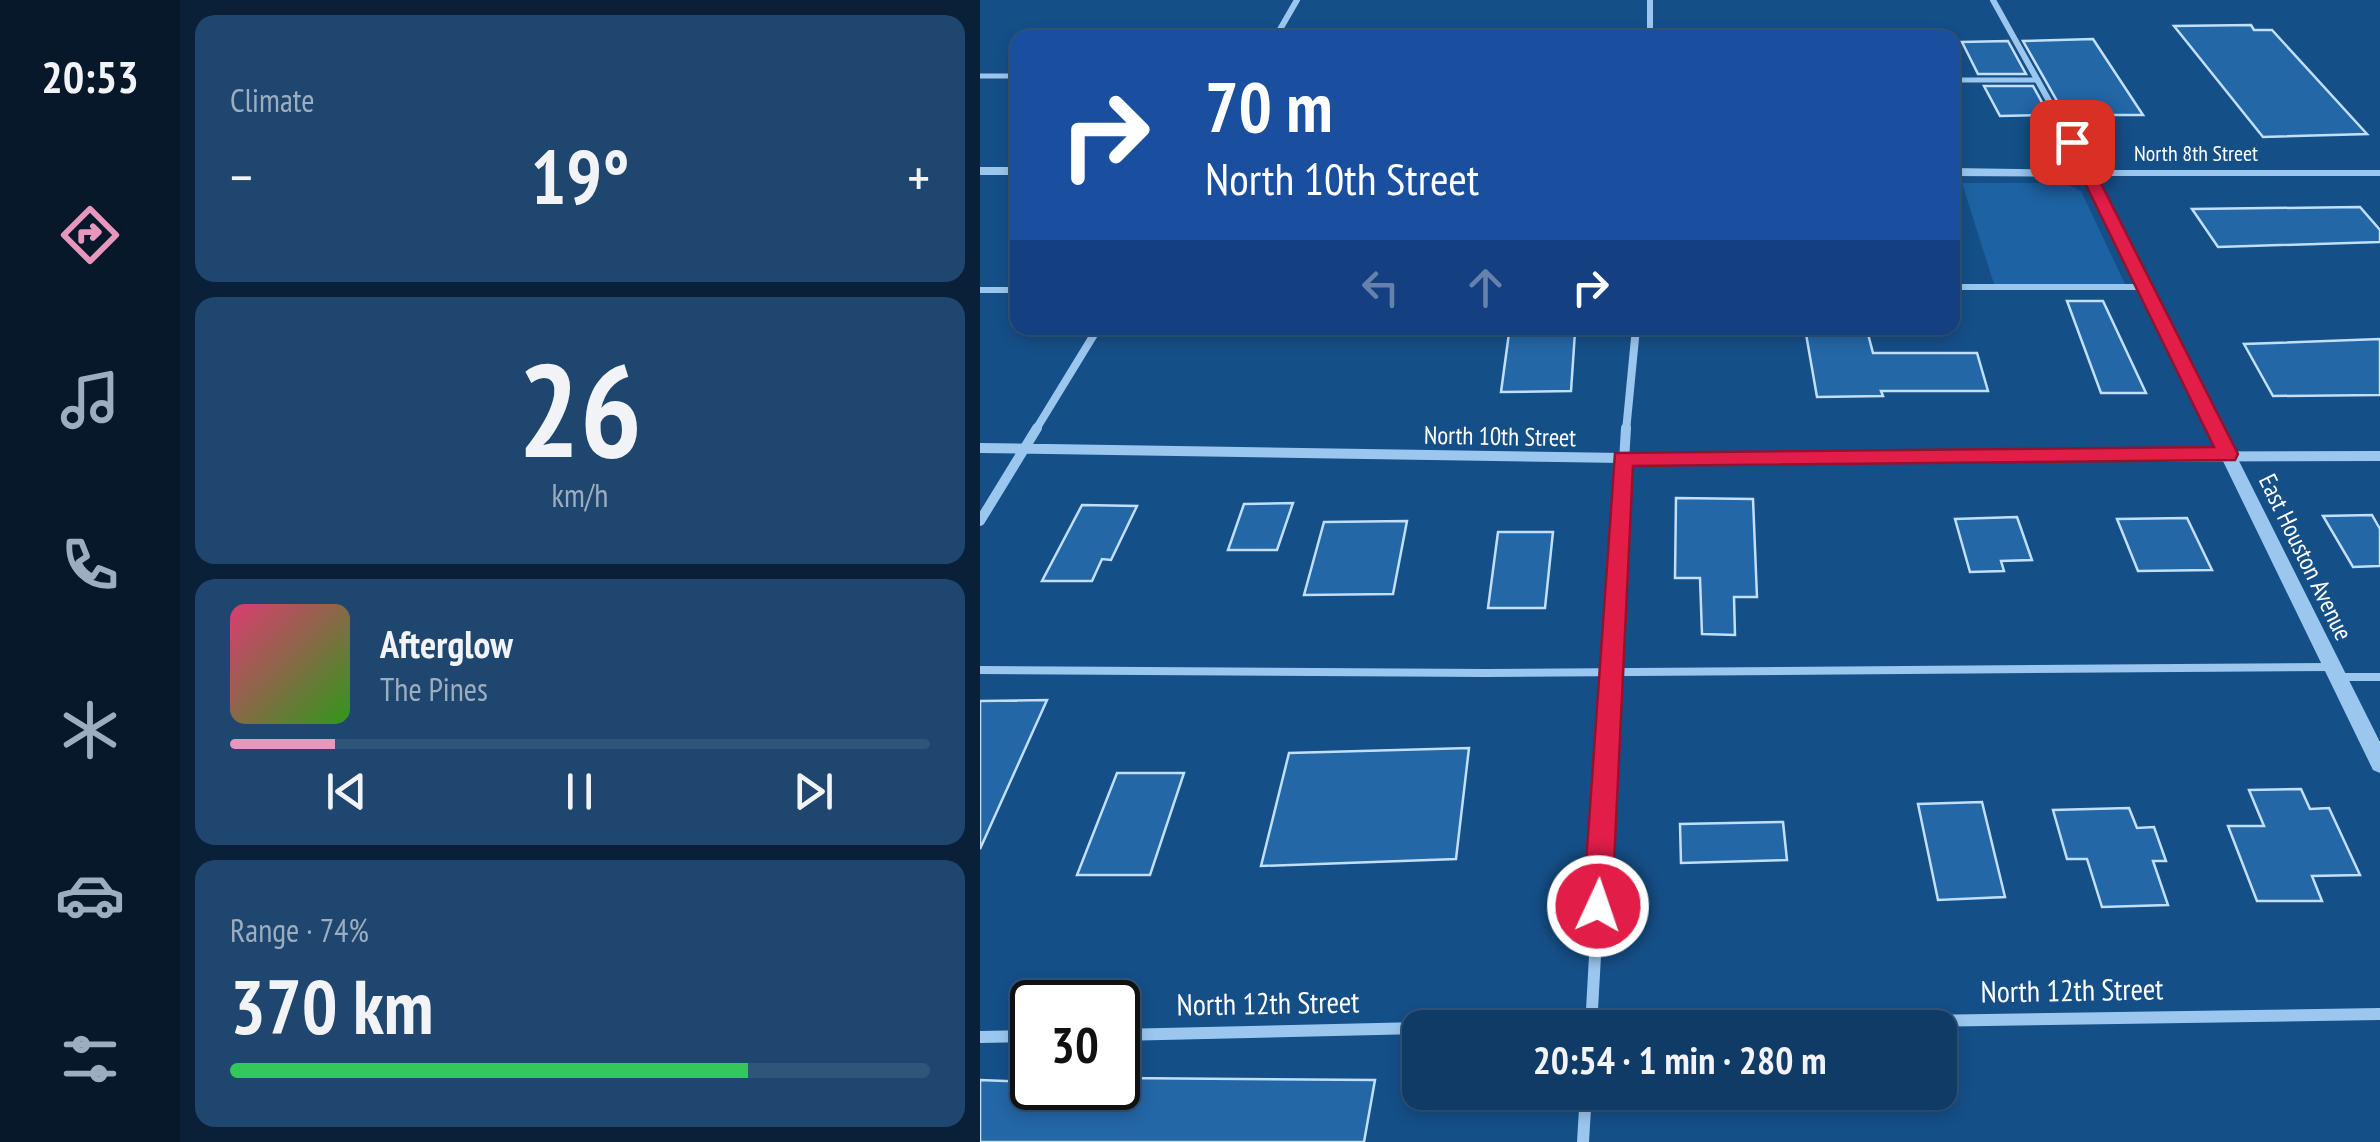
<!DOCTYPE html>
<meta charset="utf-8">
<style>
:root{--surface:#103b66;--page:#1e466f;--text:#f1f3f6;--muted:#9cadbf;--line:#30557a;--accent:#e797bd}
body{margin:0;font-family:"PT Sans Narrow",sans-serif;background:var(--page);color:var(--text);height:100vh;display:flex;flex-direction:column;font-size:38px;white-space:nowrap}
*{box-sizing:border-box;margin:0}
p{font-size:32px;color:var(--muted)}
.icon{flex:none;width:55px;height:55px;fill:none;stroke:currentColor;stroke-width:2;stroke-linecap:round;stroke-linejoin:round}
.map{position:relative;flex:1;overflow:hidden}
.side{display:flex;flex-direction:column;gap:15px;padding:15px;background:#092038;width:800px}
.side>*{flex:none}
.top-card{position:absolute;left:30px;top:30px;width:950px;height:305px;border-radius:20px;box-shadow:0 5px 15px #0003,0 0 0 2px var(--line);background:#1a4fa0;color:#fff;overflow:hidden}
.speed{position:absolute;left:30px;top:980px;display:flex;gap:20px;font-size:50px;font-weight:700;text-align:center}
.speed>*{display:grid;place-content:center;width:130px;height:130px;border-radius:50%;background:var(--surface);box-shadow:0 5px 15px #0003,0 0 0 2px var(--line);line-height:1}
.speed .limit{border:5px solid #111;border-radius:15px;background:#fff;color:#111}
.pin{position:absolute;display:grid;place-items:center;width:85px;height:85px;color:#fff;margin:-42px;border-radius:20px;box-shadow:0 5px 15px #0006}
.me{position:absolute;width:110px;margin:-55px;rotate:3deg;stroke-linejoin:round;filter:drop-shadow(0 0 8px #0008)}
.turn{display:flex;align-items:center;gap:35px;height:210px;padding:0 30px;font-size:45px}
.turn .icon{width:130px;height:130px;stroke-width:2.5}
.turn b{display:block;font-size:70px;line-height:85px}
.lanes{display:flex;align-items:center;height:95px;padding:0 30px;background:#0003;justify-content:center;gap:50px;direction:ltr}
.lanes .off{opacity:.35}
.big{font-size:75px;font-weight:600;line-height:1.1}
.side .tile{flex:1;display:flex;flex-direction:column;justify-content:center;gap:15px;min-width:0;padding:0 35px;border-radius:20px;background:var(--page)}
.side .dial{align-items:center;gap:0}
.dial b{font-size:130px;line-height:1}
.song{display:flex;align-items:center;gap:30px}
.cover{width:120px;height:120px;border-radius:15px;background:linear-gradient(135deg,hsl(340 70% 55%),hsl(110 70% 35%))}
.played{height:10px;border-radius:5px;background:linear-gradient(90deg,var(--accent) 15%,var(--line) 15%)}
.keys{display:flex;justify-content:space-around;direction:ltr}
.heat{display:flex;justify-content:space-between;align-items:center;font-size:55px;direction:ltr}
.charge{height:15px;border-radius:8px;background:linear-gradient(90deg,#34c759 74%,var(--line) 0)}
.trip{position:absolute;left:422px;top:1010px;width:555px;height:100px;border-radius:20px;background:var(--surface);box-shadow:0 5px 15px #0003,0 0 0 2px var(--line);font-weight:600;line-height:100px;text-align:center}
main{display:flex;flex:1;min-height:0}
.menu{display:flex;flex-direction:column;width:180px;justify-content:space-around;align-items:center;background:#061829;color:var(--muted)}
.menu .icon{width:70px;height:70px}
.menu .on{color:var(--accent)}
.menu b{font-size:45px;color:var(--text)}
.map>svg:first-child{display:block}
.green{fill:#1d62a2}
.building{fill:#2367a7;stroke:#c1dffb;stroke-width:2.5}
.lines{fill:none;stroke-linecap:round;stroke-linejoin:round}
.service-far2{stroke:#9bc7ef;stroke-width:5}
.service-far1{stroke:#9bc7ef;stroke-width:6}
.service{stroke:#9bc7ef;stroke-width:8}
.minor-far3{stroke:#9bc7ef;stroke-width:6}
.minor-far2{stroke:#9bc7ef;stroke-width:8}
.minor-far1{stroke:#9bc7ef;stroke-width:10}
.minor{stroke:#9bc7ef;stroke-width:12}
.tertiary{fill:#9bc7ef;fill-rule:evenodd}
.route{fill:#e11d48;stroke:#92132f;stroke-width:2.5}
.labels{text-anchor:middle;stroke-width:10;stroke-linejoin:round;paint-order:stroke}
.far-street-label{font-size:22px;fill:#fff;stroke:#154f88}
.street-label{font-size:25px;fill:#fff;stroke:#154f88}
.near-street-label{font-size:30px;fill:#fff;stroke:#154f88}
</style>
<main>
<nav class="menu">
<b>20:53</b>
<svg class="icon on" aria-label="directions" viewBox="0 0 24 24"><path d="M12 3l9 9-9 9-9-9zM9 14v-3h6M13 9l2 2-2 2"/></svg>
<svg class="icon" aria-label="music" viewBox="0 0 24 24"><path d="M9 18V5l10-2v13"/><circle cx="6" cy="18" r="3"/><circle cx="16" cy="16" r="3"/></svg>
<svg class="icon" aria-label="phone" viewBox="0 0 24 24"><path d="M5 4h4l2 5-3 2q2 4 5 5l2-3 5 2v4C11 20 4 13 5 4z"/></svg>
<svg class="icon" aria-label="climate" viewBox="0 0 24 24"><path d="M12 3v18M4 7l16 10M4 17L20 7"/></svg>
<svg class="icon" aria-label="car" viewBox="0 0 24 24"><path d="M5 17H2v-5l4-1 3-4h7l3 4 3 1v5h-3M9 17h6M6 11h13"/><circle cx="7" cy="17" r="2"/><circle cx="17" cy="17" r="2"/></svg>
<svg class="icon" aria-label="filters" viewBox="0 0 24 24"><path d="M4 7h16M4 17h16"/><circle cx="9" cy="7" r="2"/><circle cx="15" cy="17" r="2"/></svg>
</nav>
<section class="side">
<div class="tile"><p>Climate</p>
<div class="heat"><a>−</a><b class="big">19°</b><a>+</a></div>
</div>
<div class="tile dial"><b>26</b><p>km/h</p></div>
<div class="tile">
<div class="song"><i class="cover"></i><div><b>Afterglow</b><p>The Pines</p></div></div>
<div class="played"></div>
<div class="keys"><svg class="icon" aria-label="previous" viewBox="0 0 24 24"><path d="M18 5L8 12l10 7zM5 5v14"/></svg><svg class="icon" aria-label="pause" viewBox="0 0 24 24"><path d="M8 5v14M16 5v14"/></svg><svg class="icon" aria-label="next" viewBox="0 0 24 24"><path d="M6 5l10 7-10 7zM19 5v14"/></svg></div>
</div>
<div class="tile"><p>Range · 74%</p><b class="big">370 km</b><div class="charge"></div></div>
</section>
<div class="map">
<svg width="1400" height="1142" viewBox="0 0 1400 1142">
<rect width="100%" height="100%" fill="#154f88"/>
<path class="green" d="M982,183H1084L1101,191L1145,284H1014Z"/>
<path class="building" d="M1271,25L1274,30H1292L1387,134L1283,137L1194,26Z
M1113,39L1163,115H1085L1043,41Z
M1028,41L1046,74H998L982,42Z
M1004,86H1053L1069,115L1020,116Z
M1380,207L1400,230V242L1238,247L1212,209Z
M1087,301H1123L1166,393H1121Z
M595,332L591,391L521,392L529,333Z
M826,334H888L893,353H997L1008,391H901L903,396L837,397Z
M1400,339V395L1293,396L1264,344Z
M696,498L773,499L777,597H754L755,635L722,634L720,578H695Z
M313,503L297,550H248L264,504Z
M102,505L157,506L131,560L122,559L112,581H62Z
M1392,515L1400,529V566L1373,567L1343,516Z
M1037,517L1052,560L1021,561L1024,571L990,572L975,519Z
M1207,518L1232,570L1158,571L1137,519Z
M427,521L413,594L324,595L344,522Z
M518,532H573L565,608H508Z
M67,700L0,849V701Z
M489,748L476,859L281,866L309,753Z
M137,773H204L170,875H97Z
M1321,789L1330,809L1349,808L1380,875L1332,876L1342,901H1277L1248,826H1284L1269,790Z
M1002,802L1025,897L958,900L938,804Z
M1149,808L1157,828L1174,827L1186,861H1173L1188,905L1122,907L1107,859H1087L1073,810Z
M803,822L807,860L701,863L700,824Z
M138,1078L395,1080L384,1142H0V1080L52,1082V1088H138Z"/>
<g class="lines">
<path class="service-far2" d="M0,76H38
M972,80H1058"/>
<path class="service-far1" d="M972,287H1166
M0,290H38"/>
<path class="service" d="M0,670L506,673L1350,667
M1360,677H1400"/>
<path class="minor-far3" d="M670,0V38
M1013,0L1109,173H1400
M295,38L317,0"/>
<path class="minor-far2" d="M55,431L118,328
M646,431L656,328"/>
<path class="minor-far1" d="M0,448L643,458L1400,456
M0,521L57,428
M627,742L646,428"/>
<path class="minor" d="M485,1028L1400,1014
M611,1028L627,740
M138,1035L440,1028
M0,1037L52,1036
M603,1142L606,1092"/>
<path class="tertiary" d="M0,167H38V175H0Z
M972,168L1113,170L1400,742V773L1393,770L1105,177L972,176Z"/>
</g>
<path class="route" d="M1092,138L1100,142L1258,454L1255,460L653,466L632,906L628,917L618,921L607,917L603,906L635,453L1234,447L1085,142Z"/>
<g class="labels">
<g class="far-street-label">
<text x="1216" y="161">North 8th Street</text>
</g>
<g class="street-label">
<text transform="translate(520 436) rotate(1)" y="9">North 10th Street</text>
<text transform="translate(1326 557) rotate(64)" y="9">East Houston Avenue</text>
</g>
<g class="near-street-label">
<text transform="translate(1092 991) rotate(-1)" y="10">North 12th Street</text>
<text transform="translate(288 1004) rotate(-1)" y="10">North 12th Street</text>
</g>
</g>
</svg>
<div class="speed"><div class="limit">30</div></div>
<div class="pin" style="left:1092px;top:142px;background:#d93025"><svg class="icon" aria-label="arrive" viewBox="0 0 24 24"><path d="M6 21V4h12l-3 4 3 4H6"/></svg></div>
<svg class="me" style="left:618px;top:906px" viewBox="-20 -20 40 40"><circle r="17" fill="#e11d48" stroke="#fff" stroke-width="3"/><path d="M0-11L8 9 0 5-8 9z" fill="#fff"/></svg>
<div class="trip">20:54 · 1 min · 280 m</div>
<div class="top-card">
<div class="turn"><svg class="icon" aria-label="right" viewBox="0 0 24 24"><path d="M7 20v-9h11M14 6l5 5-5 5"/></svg><div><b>70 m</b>North 10th Street</div></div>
<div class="lanes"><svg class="icon off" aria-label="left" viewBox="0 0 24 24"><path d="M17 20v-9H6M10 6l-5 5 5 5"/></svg><svg class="icon off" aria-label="ahead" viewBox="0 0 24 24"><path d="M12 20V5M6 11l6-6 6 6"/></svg><svg class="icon" aria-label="right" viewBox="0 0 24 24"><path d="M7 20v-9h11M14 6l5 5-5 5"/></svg></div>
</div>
</div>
</main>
